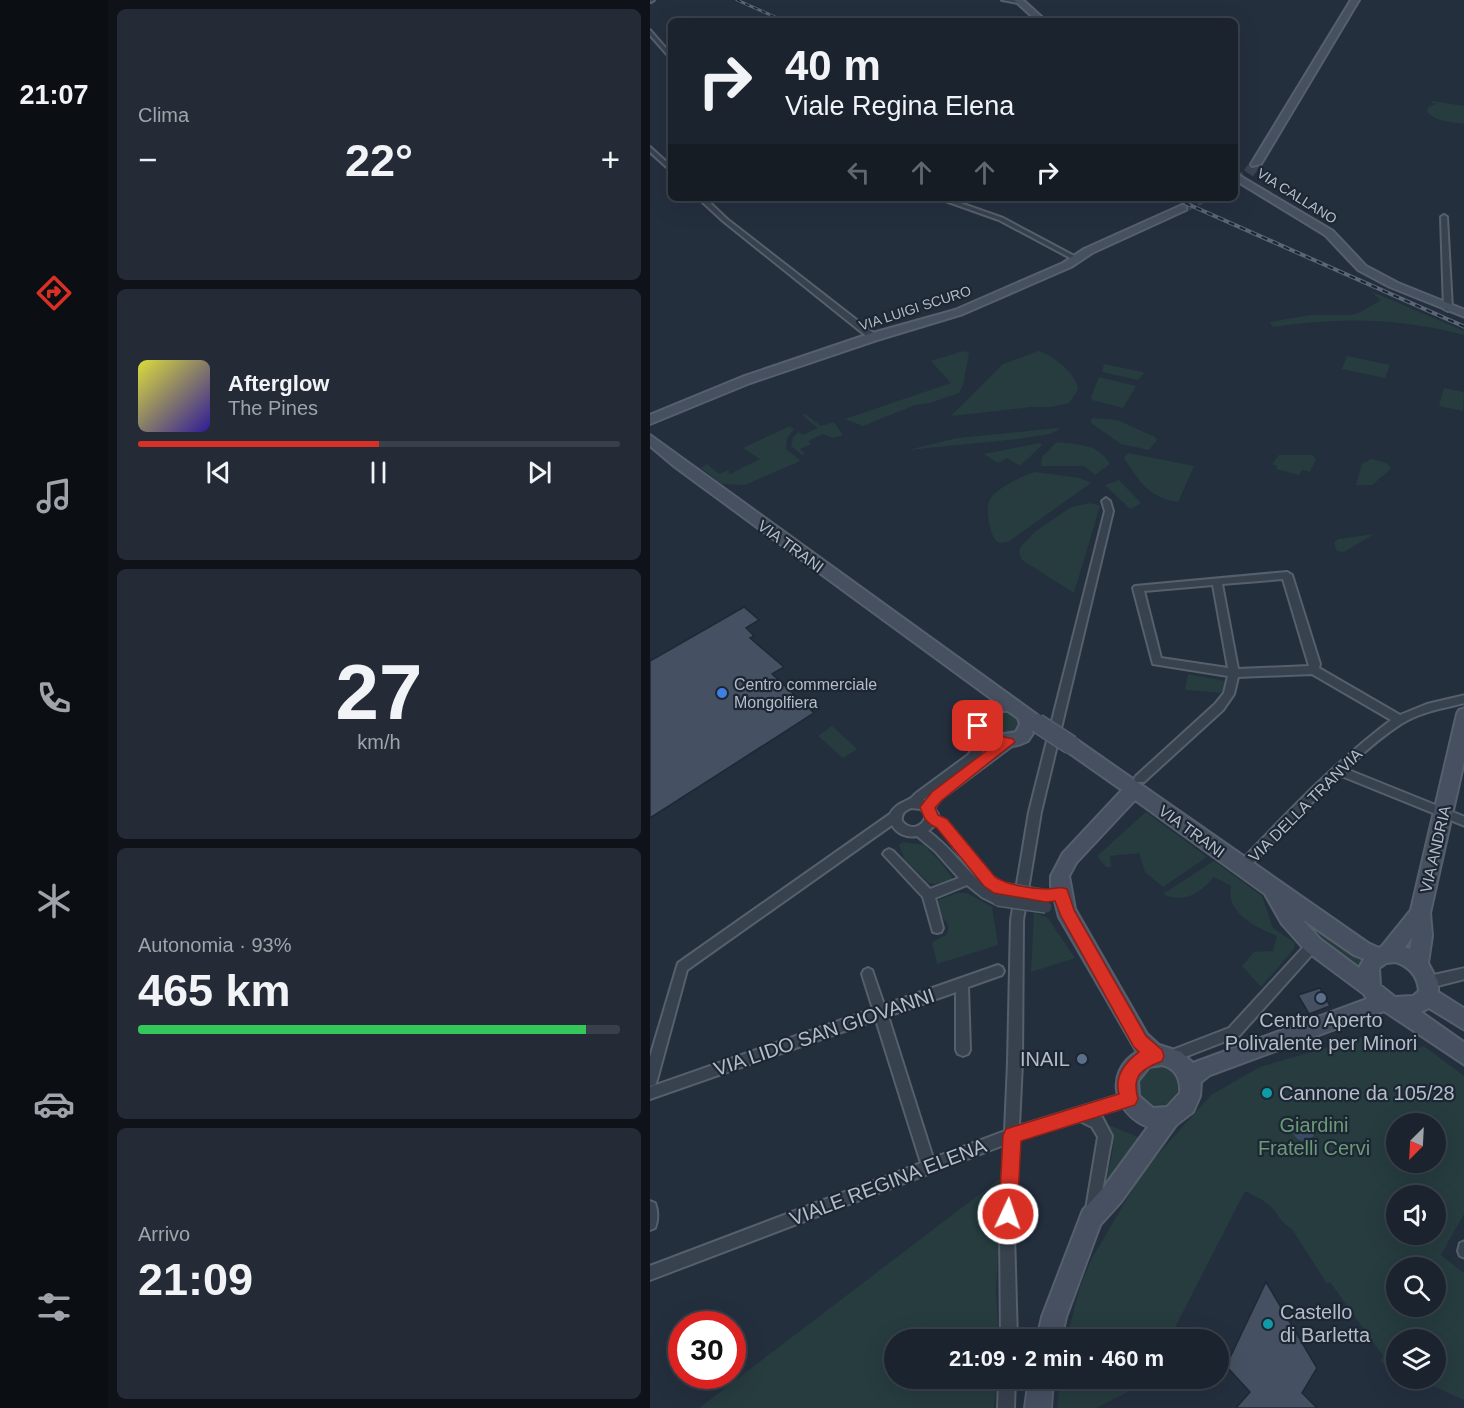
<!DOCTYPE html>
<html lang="it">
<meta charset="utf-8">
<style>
:root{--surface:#1b232e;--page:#242b36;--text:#f1f3f6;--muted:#a0a4aa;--line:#39404a;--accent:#d93025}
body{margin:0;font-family:Helvetica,sans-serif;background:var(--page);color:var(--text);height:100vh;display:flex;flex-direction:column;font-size:22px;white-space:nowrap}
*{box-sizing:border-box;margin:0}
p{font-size:20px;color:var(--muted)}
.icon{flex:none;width:33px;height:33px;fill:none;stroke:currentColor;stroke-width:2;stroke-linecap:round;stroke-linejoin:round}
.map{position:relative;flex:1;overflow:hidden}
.side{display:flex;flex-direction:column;gap:9px;padding:9px;background:#0f1319;width:542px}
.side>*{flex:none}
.banner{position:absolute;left:18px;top:18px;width:570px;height:183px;border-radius:9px;box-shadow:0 6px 24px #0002,0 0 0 2px var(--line);background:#1b232e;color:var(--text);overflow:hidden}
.needle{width:39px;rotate:204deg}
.tools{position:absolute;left:736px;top:1113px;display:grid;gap:12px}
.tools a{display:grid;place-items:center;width:60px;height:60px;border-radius:50%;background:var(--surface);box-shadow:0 6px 24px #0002,0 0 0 2px var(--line);font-size:30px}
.speed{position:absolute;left:18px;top:1311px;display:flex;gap:12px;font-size:30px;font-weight:700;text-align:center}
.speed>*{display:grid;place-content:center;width:78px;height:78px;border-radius:50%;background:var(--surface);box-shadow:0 6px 24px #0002,0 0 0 2px var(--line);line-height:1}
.speed .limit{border:9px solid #d22;background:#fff;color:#111}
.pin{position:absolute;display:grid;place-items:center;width:51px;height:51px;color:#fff;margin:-26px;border-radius:12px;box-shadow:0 3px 9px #0006}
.me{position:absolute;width:66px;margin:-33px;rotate:3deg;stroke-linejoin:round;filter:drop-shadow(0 0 4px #0008)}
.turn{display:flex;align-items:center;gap:21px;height:126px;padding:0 18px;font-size:27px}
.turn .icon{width:78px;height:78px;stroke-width:2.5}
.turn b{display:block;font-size:42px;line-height:51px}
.lanes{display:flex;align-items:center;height:57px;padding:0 18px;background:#0003;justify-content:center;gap:30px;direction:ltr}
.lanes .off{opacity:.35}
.big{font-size:45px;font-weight:600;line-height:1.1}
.side .widget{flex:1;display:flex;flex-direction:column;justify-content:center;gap:9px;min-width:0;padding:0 21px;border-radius:9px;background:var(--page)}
.side .dial{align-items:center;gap:0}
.dial b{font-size:78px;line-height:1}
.song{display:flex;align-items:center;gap:18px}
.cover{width:72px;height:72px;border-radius:9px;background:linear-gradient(135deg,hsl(60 70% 55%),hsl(250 70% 35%))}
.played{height:6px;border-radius:3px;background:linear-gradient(90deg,var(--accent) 50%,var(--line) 50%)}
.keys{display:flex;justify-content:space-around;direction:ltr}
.heat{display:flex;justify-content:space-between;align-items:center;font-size:33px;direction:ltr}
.charge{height:9px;border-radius:4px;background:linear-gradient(90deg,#34c759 93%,var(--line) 0)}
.trip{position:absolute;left:234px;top:1329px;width:345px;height:60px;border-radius:30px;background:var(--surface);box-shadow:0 6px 24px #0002,0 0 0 2px var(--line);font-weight:600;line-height:60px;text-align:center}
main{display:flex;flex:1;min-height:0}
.tabs{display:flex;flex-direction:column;width:108px;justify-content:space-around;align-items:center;background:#0b0e12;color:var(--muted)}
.tabs .icon{width:42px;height:42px}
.tabs .active{color:var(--accent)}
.tabs b{font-size:27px;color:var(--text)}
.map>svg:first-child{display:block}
.green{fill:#263c3f;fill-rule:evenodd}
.water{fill:#394c67}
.building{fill:#455162;stroke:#1f2835;stroke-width:1.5}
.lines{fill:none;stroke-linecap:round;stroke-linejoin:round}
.secondary-tunnel-far1{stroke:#3a4453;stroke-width:9;stroke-dasharray:9 4.5;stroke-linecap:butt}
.secondary-tunnel{stroke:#3a4453;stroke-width:11;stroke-dasharray:11 5;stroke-linecap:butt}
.street-casing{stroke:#565f6c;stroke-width:4}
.secondary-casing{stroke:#565f6c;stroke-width:4}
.street{fill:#38414e;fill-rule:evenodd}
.secondary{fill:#465061;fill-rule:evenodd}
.rail-far1-casing{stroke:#5a6575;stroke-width:3}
.rail-casing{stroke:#5a6575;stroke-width:4}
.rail-far1{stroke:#1d2633;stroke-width:1.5;stroke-dasharray:4.5;stroke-linecap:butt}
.rail{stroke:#1d2633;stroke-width:2;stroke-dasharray:6;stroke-linecap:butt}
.street-bridge-casing{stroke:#565f6c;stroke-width:14;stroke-linecap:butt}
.secondary-bridge-casing{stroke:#565f6c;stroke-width:21;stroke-linecap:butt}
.street-bridge{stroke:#38414e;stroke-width:11}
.secondary-bridge{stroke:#465061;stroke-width:18}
.route{fill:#d93025;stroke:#8d1f18;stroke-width:1.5}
.shop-dot{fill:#3f7fe0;stroke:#1d2633;stroke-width:2}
.service-dot{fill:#5c6f8a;stroke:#1d2633;stroke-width:2}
.culture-dot{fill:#0f9aa8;stroke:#1d2633;stroke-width:2}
.labels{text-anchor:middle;stroke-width:4.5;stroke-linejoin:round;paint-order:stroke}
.far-street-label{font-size:14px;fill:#b4bcc9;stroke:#1d2633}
.street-label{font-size:16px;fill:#b4bcc9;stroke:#1d2633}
.poi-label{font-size:16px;fill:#b4bcc9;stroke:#1d2633;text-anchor:start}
.near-poi-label{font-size:20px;fill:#b4bcc9;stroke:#1d2633;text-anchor:start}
.near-street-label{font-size:20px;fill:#b4bcc9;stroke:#1d2633}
.near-park-label{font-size:20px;fill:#6b9a76;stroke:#1d2633}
</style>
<main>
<nav class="tabs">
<b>21:07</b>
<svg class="icon active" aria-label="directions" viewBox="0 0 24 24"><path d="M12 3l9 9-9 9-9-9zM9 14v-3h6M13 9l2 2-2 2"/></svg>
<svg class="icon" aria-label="music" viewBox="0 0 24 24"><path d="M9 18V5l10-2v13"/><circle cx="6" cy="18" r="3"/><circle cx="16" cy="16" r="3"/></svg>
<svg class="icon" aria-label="phone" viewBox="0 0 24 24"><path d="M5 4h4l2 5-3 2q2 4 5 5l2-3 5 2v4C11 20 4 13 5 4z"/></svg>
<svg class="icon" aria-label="climate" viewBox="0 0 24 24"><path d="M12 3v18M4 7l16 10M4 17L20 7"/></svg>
<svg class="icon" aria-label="car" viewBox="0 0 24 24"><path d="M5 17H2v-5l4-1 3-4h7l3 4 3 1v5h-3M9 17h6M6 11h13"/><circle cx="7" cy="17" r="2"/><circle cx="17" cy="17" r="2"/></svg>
<svg class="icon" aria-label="filters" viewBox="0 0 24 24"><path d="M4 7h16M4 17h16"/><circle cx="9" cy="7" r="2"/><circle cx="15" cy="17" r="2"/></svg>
</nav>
<section class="side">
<div class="widget"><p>Clima</p>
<div class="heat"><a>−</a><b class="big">22°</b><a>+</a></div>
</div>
<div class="widget">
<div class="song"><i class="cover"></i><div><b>Afterglow</b><p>The Pines</p></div></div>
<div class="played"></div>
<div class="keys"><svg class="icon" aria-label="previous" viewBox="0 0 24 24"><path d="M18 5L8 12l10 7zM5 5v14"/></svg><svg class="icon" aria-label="pause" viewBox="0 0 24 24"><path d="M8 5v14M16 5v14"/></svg><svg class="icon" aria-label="next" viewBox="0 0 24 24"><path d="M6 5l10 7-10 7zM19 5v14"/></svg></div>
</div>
<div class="widget dial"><b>27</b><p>km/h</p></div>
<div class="widget"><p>Autonomia · 93%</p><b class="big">465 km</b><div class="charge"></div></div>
<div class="widget"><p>Arrivo</p><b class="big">21:09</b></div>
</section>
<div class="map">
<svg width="815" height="1408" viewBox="0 0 815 1408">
<rect width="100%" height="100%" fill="#242f3e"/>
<path class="green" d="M782,101L814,106V124C802,122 786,122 777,112L778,107L786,104L781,103Z
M720,291L814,331V335C750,318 689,317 623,327L620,322L660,315H701L711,312L731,300Z
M313,351L319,353L313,385L309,393L280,403L265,405L213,426L195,419L301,383L281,361Z
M389,351C404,356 427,374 428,390L419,403L402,407H382L301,416L353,364Z
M697,356L740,365L735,378L692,369Z
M454,364L493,372L494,373L488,380L452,372Z
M449,377L486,386L473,408L442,400L441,397Z
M794,388L814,392L813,411L789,406Z
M155,414L171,426L184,422L193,435L183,438L173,434L158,441L161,444L150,449L155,454L152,455L141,446L143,437L149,432L153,435L168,428L152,415Z
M444,418L467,420L505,437L507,440L499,450L471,444L441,423V419Z
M140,426L144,429L137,438L136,449L150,460L148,462L95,485L72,484L51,468L57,464L69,474L81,469L78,472L80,474L110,459L93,448Z
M408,428L410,429L400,434L368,439L258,450L307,438Z
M407,442C430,445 447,443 460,464L445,475L434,466H391L392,457Z
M390,443L392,445L370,466L357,458L348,463L334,454Z
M478,453L544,466L528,502C498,497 490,482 474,458Z
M629,455H662L666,459L660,472L652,470L649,475L626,469L627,466L622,464Z
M721,459L737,463L741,469L722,485H706L712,464Z
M385,472L430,478L441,483L358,542L349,543C343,539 342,534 340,527C338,518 336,506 340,499C345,489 375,474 385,472Z
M469,480L491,503L490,504L480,509L455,485Z
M441,503L450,506L424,593L372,560L369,552L371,546L386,531L421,507Z
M724,534L694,552L687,551L684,542L689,539Z
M538,674L575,681L574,693L535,690Z
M357,711C366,714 372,719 369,729L356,737L341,734L335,723L345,712Z
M182,726L207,749L193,758L168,736Z
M496,812L557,857L513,887L495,872L489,853L460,856L461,867H456L447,856Z
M253,842L274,845L294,866L303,879L284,884L279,883L255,860L249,845Z
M564,861L612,896L623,928L645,943L644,949L611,987L592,966L604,952L623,951L627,936C607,928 575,913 581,886L564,877C550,893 535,904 513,894Z
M308,893H317L342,907L348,945L287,964L282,942L296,935C303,923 294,922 289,913C287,910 287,907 286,903L288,900Z
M384,913L397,917L425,958L381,972Z
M651,919H655L713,958L707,970L670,943Z
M716,1036C734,1052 751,1055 774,1046L814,1076V1214L791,1255L814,1273V1400L768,1379L786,1378V1340H747V1369L743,1373L730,1361L733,1356L680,1282L677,1284L642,1229C632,1224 629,1215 621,1207C614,1200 605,1196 595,1191L519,1339L416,1340L430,1287L441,1260L493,1171L561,1095L610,1067ZM747,1124H786V1162H747ZM747,1196H786V1234H747ZM747,1268H786V1306H747Z
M487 1087a22 22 0 1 1 44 0a22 22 0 1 1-44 0Z
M456,1124L491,1138L451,1194C457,1171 471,1146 456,1124Z
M352,1177L346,1292L349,1339L244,1340V1378L347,1379L344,1408H49Z
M410,1379V1378L494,1379L476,1393L446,1408H407Z"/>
<path class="water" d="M643 1130a11 11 0 1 1 22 0a11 11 0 1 1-22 0Z"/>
<path class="building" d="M94,607L109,620L96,628L104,636L100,638L134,667L122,674L164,713L0,818V661Z
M670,988L680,1006L659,1014L648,995Z
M616,1282L667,1368L652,1393L667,1408H586L600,1392L576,1366Z"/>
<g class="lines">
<path class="secondary-tunnel-far1" d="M602,169L606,164"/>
<path class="secondary-tunnel" d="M585,182L598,174L603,167
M532,208L552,198"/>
<defs>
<path id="street" d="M0,0H4L1,2Z
M352,0H370L371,1L368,3Z
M0,30L21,54V59L0,35Z
M0,147L21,166V171L0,152Z
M48,198H55L77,219L226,335V339H220L73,221Z
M287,198H296L353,218L430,259L424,260L349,220Z
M794,215L797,217L802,309L798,311L794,309L791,217Z
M456,498L460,501L463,511L391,812L373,920L372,1063L369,1126L479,1092L484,1094L486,1099L484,1104L448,1115L452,1117L462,1136L448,1214L443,1216L438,1214L436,1209L448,1137L442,1127L430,1121L368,1140L364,1233L367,1340H351L350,1233L354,1145L0,1280V1266L271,1163L226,1020L0,1099V1087L223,1009L212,974L214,970L218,968L222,970L234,1005L348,965L352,967L354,971L352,975L318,987L320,1050L318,1054L313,1056L308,1054L306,1050V992L238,1016L283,1158L355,1131L358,1063L361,920L379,812L455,511L452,501Z
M637,572L642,575L670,664L669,668L750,715L777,704L815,695V703C794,708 770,712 751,724C731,737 713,753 696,769L815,817V826L689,775L596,870L592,872L588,870L586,867L588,864C637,813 684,763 741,720L662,674L588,677L584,694L573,710L494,782H486L484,779L486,776L565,704L574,693L578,676L503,664L483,588L485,586ZM633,579L659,666L588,669L572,584ZM563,585L578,668L511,658L494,591Z
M337,735L341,736L342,739L326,761L273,800L276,801L283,793L354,740H362L363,743L362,746L291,799L284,808L288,814L287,816L296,820L343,877L354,884L356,888L354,892C337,897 299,840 288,826L285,825L278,831C306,851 320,880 352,896L354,900L352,904L348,905L332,897L317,885L285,898L293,928L291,932L287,933L283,932L273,897L233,854L235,851L239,849L243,851L280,889L309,878L285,851L267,836C257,838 247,834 242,825L37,970L7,1080L5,1085L0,1086V1057L28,963L240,814C248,800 259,803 265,794L318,755L333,736ZM261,808L271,809L276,815C273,828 260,831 252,821C251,813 255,811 261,808Z
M663,940L667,941L669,945L667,949L589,1036L522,1062L517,1060L515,1056L517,1052L579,1028L659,941Z
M815,968V979L779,988L775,986L773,982L775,978L779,976Z
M0,1201L5,1203C8,1211 8,1220 5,1228L0,1230Z
M815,1241V1258L810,1256L808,1251L810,1243Z
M349,1378H365L364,1408H348Z"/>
<path id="secondary" d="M364,0H373L396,21H387Z
M701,0H709L611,164L602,166L601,164Z
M585,173L683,231L716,266L748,283L815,310V317L740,287L708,270L675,235L585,180Z
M532,205L536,206V210L442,253L421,267L313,314L227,340L100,383L0,424V415L92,377L219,334L305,310L413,263L434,249Z
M0,435L393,719L395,723L393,727L386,729L378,741C360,750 344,749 327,740L320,722L327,708L343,700L25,467L0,446ZM347,711H358L368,718L370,724L366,732L348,735L340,731L336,722Z
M815,708V757L780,913L782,936L778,963L788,982V992L815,1009V1030L779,1008L771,1012L815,1043V1065L734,1011L560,1075L551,1082L550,1096L543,1112L526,1125L470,1203L450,1225L416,1317L411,1340H387L392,1317L433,1210L454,1187L498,1127C465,1114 453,1073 487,1052L409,917L401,886V876L413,853L472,790L415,750L412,745L415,740L421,738L427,740L718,943L729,948L732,946L761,910L807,714L809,710ZM485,800L615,894L632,924L656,951L714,994L717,999L543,1063L531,1052L509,1045L497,1034L425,909L419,876L426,863ZM652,919L704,955L714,959L709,968L670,939ZM762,938L760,949L755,947ZM746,962C760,967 768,976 769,991L763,996L745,997L730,985L729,968L736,963ZM512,1065C526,1068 531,1080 530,1093L517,1107L503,1108L489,1096L488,1081L499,1067Z
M379,1378H403L401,1408H375Z"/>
</defs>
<use href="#street" class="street-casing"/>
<use href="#secondary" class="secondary-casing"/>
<use href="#street" class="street"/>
<use href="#secondary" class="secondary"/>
<defs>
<path id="rail-far1" d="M87,0L134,21"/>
<path id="rail" d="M524,198L815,327"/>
</defs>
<use href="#rail-far1" class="rail-far1-casing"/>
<use href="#rail" class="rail-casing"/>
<use href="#rail-far1" class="rail-far1"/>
<use href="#rail" class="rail"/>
<defs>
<path id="street-bridge" d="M350,888L396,896
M348,900L396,907"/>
<path id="secondary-bridge" d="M387,723L421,745"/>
</defs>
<use href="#street-bridge" class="street-bridge-casing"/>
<use href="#secondary-bridge" class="secondary-bridge-casing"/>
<use href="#street-bridge" class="street-bridge"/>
<use href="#secondary-bridge" class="secondary-bridge"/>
</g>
<path class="route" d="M328,721L333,723L341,734L363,739L365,742L292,800L285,808L288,815L297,819L345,877C358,885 381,889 397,889C405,889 409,886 417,889L424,910L496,1036L512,1050L514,1056L512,1061C492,1069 481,1075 488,1099L485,1105L371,1141L367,1214L365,1220L358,1223L351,1220L349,1214L353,1135L356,1129L469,1094C464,1075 476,1062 489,1052L484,1047L411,916L405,901L396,902L344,893L334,886L287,828C276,823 274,818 270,807L282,792L344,745L332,743L321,726L323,723Z"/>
<circle class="shop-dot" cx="72" cy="693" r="6"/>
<g class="service-dot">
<circle cx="671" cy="998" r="6"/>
<circle cx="432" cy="1059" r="6"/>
</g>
<g class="culture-dot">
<circle cx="617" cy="1093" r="6"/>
<circle cx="618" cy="1324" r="6"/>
</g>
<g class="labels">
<g class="far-street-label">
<text transform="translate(647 196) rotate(32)" y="5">VIA CALLANO</text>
<text transform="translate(265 308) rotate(-18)" y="5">VIA LUIGI SCURO</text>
</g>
<g class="street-label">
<text transform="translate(141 546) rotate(36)" y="6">VIA TRANI</text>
<text transform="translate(655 805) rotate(-45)" y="6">VIA DELLA TRANVIA</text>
<text transform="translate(542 831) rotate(36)" y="6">VIA TRANI</text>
<text transform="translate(785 849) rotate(-77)" y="6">VIA ANDRIA</text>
</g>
<g class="poi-label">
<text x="84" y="690">Centro commerciale<tspan x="84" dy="18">Mongolfiera</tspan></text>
</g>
<g class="near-poi-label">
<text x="671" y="1027" text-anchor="middle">Centro Aperto<tspan x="671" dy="23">Polivalente per Minori</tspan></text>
<text x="420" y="1066" text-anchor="end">INAIL</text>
<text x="629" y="1100">Cannone da 105/28</text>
<text x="630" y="1319">Castello<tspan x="630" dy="23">di Barletta</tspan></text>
</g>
<g class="near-street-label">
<text transform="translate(174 1032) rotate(-19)" y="7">VIA LIDO SAN GIOVANNI</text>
<text transform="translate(238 1182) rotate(-21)" y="7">VIALE REGINA ELENA</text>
</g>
<g class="near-park-label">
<text x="664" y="1132">Giardini<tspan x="664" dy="23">Fratelli Cervi</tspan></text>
</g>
</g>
</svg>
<div class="tools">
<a><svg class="needle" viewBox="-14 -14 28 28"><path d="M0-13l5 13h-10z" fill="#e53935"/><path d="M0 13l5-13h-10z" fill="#a0a4aa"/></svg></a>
<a><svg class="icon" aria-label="sound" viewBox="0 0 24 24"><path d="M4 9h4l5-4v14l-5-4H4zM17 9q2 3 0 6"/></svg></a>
<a><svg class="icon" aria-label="search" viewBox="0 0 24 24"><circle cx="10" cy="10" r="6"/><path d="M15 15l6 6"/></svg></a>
<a><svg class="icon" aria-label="layers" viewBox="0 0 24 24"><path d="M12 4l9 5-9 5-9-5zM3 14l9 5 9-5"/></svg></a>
</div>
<div class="speed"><div class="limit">30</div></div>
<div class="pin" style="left:328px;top:726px;background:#d93025"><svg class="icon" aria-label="arrive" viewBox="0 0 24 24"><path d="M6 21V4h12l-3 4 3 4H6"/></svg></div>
<svg class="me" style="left:358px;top:1214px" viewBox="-20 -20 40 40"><circle r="17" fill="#d93025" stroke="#fff" stroke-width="3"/><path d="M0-11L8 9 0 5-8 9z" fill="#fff"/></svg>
<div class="trip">21:09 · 2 min · 460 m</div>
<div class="banner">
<div class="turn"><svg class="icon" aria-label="right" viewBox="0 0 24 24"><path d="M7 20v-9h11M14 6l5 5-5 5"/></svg><div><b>40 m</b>Viale Regina Elena</div></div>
<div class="lanes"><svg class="icon off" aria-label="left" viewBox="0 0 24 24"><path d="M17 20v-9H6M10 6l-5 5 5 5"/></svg><svg class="icon off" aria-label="ahead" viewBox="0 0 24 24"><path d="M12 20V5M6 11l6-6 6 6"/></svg><svg class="icon off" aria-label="ahead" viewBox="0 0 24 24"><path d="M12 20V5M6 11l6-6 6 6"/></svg><svg class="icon" aria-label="right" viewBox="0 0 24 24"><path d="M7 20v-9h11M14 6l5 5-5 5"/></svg></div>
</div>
</div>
</main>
